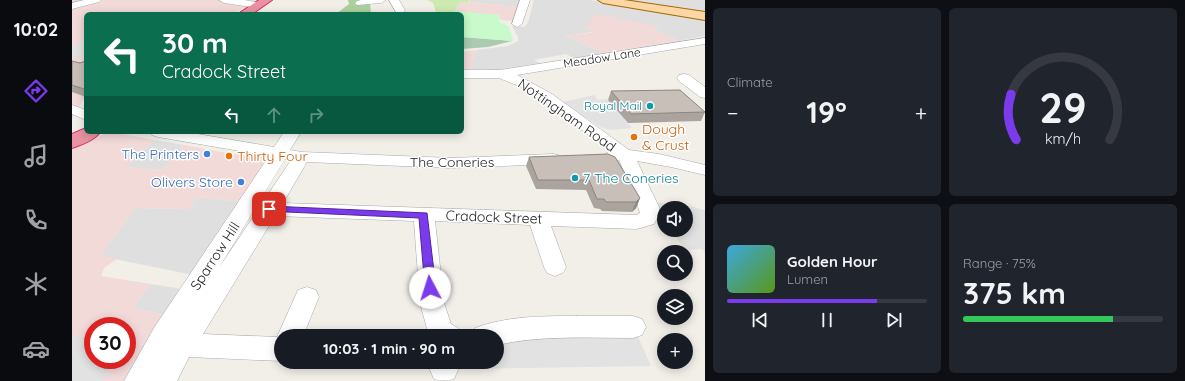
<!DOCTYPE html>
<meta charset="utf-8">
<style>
:root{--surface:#171b24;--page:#20242c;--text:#f1f3f6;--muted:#9ea1a6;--line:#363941;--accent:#7c3aed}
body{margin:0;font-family:Quicksand,sans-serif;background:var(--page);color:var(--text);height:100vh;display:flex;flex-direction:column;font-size:15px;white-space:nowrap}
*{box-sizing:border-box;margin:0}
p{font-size:13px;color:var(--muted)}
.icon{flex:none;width:22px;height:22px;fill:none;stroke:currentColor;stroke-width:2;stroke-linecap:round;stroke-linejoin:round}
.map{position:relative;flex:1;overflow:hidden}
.sheet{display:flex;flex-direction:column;gap:8px;padding:8px;background:#0d0f14;width:480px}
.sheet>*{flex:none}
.top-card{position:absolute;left:12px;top:12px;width:380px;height:122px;border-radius:6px;box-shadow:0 2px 10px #0003;background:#0b6e4f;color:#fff;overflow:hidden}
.buttons{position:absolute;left:585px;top:201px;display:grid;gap:8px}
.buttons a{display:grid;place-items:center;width:36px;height:36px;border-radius:50%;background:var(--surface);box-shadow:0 2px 10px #0003;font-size:20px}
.speed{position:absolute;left:12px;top:317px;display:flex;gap:8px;font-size:20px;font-weight:700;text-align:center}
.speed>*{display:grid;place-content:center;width:52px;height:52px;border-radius:50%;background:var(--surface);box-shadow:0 2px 10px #0003;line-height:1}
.speed .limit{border:6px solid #d22;background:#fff;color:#111}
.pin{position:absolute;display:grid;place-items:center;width:34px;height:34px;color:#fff;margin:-17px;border-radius:8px;box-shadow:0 2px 6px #0006}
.me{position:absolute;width:44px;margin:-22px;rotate:355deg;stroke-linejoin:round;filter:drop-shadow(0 0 3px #0008)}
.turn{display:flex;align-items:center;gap:14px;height:84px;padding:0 12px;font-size:18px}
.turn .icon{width:52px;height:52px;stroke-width:2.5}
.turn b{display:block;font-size:28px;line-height:34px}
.lanes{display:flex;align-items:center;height:38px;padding:0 12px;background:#0003;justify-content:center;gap:20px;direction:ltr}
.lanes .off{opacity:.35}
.big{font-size:30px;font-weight:700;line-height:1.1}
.sheet .widget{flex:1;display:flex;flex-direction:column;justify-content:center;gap:6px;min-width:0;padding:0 14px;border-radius:6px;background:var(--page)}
.sheet .dial{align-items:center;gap:0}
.dial svg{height:104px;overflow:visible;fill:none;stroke:var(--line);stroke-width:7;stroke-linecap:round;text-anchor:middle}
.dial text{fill:var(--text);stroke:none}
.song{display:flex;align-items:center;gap:12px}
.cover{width:48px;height:48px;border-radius:6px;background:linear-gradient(135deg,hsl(200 70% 55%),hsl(90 70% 35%))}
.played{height:4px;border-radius:2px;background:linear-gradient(90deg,var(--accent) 75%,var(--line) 75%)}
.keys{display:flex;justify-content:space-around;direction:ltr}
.heat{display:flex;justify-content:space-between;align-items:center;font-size:22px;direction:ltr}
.charge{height:6px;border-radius:3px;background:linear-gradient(90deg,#34c759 75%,var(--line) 0)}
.sheet .tiles{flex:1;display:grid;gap:8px;grid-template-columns:repeat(2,1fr)}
.trip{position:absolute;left:202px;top:329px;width:230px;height:40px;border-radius:20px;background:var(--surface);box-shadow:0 2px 10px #0003;font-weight:700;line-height:40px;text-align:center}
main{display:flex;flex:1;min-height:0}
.menu{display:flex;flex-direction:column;width:72px;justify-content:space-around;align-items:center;background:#090b0e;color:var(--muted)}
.menu .icon{width:28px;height:28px}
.menu .current{color:var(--accent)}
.menu b{font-size:18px;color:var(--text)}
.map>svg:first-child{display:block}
.residential{fill:#e0dfdf}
.commercial{fill:#f2dad9;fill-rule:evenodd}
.grass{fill:#cdebb0}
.forest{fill:#add19e}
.cemetery{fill:#aacbaf}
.park{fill:#c8facc}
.parking{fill:#e2e2e2}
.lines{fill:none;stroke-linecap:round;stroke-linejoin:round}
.minor-casing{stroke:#a9a9a9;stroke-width:1}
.major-casing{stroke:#a06b00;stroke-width:2}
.highway-casing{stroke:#dc2a67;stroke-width:2}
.minor{fill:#fff;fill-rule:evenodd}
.major{fill:#fcd6a4;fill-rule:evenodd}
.highway{fill:#e892a2;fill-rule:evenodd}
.wall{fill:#aba49e}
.shaded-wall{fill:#8b8681}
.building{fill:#c7bfb8;stroke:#8b8681}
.route{fill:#7c3aed;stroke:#51269a}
.culture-dot{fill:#0f9aa8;stroke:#fff;stroke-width:1.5}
.food-dot{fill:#e8710a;stroke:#fff;stroke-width:1.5}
.shop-dot{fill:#3f7fe0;stroke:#fff;stroke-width:1.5}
.labels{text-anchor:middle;stroke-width:3;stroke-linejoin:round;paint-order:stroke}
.far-street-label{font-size:12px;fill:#222;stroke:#fff}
.far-culture-label{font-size:12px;fill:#0d838f;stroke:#fff;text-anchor:end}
.street-label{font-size:14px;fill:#222;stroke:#fff}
.food-label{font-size:14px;fill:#c56008;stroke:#fff;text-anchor:start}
.shop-label{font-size:14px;fill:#366cbe;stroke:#fff;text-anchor:end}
.culture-label{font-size:14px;fill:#0d838f;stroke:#fff;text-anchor:start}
</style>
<main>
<nav class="menu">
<b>10:02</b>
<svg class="icon current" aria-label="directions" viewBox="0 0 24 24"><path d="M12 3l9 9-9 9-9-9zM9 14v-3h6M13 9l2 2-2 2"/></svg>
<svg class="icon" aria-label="music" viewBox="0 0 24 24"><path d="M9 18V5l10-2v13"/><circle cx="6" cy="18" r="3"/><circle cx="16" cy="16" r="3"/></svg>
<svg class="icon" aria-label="phone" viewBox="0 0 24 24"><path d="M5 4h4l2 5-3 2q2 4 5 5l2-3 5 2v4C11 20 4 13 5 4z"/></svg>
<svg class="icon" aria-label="climate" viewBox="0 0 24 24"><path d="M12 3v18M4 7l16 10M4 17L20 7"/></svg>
<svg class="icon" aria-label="car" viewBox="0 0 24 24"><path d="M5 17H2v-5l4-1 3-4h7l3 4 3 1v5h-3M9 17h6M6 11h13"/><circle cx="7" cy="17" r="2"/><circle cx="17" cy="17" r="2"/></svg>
</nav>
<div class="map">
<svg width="633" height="381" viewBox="0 0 633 381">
<rect width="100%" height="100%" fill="#f2efe9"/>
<path class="residential" d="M398,0H448L446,7L398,2Z
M462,0H519L633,19V36L606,41L583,30L585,26L513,29L525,31L494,36L532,53L502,58L494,54L462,60L469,64L427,70L400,69V61L405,50L436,46L446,41V37L440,26L452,27L456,23Z
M550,0H633V13Z
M83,140L112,145L90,170L53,167Z
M123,197L173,202L121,275L28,256L63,208L117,209Z
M79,284L110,289L93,315L61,308Z"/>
<path class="commercial" d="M0,0H184L161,14H14V98L11,100L0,119Z
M388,2L396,3L398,2L446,7L442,21L428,20V16L383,11Z
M525,14L585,26L583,30L606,41L532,53L494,36L523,32L512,29Z
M405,50L400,61V69H390V52Z
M39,132L83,140L54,167L90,170L112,145L188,159L191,164L189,173L173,202L123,197L117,209L63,208L29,255L45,259L32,268L29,276L79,284L61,308L93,315L53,381H0V149L27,136ZM21,326H55V360H21Z"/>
<path class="grass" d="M355,0H398L396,3L388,2L383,11L414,14V16L364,12L361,3Z"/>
<path class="forest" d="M276,0H295L298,3L299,13L264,14L277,4Z"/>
<path class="cemetery" d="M390,37L440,41L416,47L390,49Z"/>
<path class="park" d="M383,11L428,15L427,22L436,26L441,39L440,41L390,37V14H382Z"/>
<path class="parking" d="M14,39V53L0,60V46Z
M522,95L526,100L535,99L560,128L538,130L528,127L491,102Z
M580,202L613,205L633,210V253L630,249L613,250L599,230H614V208H592V220Z
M0,335L21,340V360H50L30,381H0Z
M472,336L566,337L579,366L393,369V362H425V343Z"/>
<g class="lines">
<defs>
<path id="minor" d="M12,0H29L27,2L0,9V3Z
M147,0H172L189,3L191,5L186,8L152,3Z
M289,0H314L309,3L285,5L283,3L285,1Z
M317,0H327L333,10L332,12H324Z
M448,0H458L450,24L445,27L440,24Z
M633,38V44L445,75L480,94L557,150L587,154L633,165V175L599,167L565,161L587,207L588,213L582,224L565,229L479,226L494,267L491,273L483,276L475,273L472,267L458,225L363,221L372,303L379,324L386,328L390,336H357L348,303L342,221L203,216L131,334L205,337L226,290L235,287L244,290L247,297L231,336H209V361L117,357L105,381H52L82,328L197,156L86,137L80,135L78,132H114L202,147L212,132H229L218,150L230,152L379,158L481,154L487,155L490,159L487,163L481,164L379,168L235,162L211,203L565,215L568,213L561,192L547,160L535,159L532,155L538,151L470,100L447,86L427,78H390V70H428ZM213,159L219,160L147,268Z
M612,74L617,75L633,87V98L628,97L607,81L605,78L607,75Z
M0,105L14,110V120L0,114Z
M505,316H561L570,319L574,327L570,335L561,338C516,338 469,335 425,345V336H399L403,328C435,316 471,316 505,316Z
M357,362H385L386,370L382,379C375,381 369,381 362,379L358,370Z"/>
<path id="major" d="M526,0H552L633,12V20L531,3Z"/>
<path id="highway" d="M187,0H200L180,14H166Z
M14,128V132H28C23,140 9,145 0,148V134Z"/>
</defs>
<use href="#minor" class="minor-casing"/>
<use href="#major" class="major-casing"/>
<use href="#highway" class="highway-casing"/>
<use href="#minor" class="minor"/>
<use href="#major" class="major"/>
<use href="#highway" class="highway"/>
</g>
<path class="wall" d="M0,61L8,63L14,61V97L0,92Z
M539,91L633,112L629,121L556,123L536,100Z
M457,157L568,198L564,208L560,212L530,211L528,209L522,208L514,190L464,189L454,166Z"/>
<path class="shaded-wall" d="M14,88V94L12,89Z
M568,198L564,208L560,212L564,202Z"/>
<path class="building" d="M0,61L8,63L14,61V88L12,89L0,85Z
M608,90L633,112L559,114L539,91Z
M536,154L543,157L568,198L564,202H534L532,199H525L517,180H466L457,157Z"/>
<path class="route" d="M197,206L355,213L364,288L363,291L358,293L354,291L353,288L347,218L193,211L192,209Z"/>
<g class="culture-dot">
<circle cx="578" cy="106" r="4"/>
<circle cx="503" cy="178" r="4"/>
</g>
<g class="food-dot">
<circle cx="562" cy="137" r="4"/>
<circle cx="157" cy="156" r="4"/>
</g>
<g class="shop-dot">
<circle cx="135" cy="154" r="4"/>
<circle cx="169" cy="182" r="4"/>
</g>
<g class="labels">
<g class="far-street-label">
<text transform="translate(530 58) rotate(-9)" y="4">Meadow Lane</text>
</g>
<g class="far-culture-label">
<text x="570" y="110">Royal Mail</text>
</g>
<g class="street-label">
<text transform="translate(495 115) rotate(35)" y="5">Nottingham Road</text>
<text x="380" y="167">The Coneries</text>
<text transform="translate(422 217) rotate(2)" y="5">Cradock Street</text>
<text transform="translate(143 256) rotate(-57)" y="5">Sparrow Hill</text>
</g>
<g class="food-label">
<text x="570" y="134">Dough<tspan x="570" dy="16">&amp; Crust</tspan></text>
<text x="165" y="161">Thirty Four</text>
</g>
<g class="shop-label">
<text x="127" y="159">The Printers</text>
<text x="161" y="187">Olivers Store</text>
</g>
<g class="culture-label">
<text x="511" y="183">7 The Coneries</text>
</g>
</g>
</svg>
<div class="buttons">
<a><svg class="icon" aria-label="sound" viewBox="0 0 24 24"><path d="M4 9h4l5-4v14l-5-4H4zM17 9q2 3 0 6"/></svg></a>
<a><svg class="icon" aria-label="search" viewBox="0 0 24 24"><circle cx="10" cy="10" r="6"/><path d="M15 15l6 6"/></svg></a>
<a><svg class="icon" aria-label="layers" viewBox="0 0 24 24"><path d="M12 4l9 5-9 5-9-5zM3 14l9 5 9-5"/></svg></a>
<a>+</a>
</div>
<div class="speed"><div class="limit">30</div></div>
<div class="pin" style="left:197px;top:209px;background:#d93025"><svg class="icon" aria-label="arrive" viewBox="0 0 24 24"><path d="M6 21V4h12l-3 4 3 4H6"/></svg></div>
<svg class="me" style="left:358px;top:288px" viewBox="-20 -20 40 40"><circle r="19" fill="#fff"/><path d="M0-13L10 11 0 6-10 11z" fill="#7c3aed"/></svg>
<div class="trip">10:03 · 1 min · 90 m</div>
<div class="top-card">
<div class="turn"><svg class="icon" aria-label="left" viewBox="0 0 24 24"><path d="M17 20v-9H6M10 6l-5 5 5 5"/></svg><div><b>30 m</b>Cradock Street</div></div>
<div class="lanes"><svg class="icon" aria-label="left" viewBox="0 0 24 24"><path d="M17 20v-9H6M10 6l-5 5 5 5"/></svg><svg class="icon off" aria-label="ahead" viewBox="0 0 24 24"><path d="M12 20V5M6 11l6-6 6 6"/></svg><svg class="icon off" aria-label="right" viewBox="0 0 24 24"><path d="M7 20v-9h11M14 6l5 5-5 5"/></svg></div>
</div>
</div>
<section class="sheet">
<div class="tiles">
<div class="widget"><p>Climate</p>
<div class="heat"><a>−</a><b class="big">19°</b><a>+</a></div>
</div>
<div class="widget dial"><svg viewBox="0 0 100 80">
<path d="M14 69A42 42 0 1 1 86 69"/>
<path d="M14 69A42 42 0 0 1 10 34" stroke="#7c3aed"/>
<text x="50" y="56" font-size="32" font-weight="700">29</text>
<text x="50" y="72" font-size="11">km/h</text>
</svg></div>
<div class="widget">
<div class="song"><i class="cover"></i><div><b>Golden Hour</b><p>Lumen</p></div></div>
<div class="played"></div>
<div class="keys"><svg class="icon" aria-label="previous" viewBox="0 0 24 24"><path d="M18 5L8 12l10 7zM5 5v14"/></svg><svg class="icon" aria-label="pause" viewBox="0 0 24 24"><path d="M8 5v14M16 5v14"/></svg><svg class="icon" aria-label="next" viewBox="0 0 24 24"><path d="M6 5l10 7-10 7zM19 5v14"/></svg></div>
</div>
<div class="widget"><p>Range · 75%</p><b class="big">375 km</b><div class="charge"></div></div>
</div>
</section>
</main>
